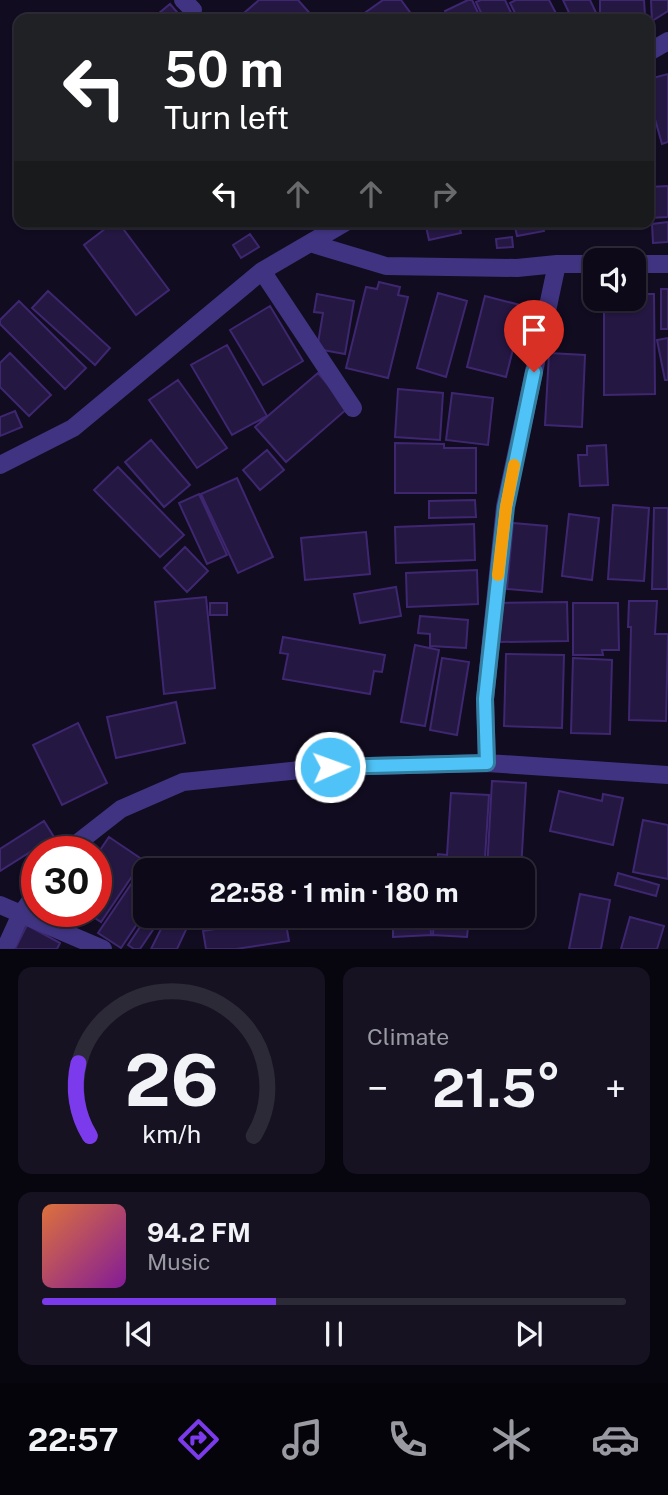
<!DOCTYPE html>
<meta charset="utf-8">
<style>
:root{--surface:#0d0918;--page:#161221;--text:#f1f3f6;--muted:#9a9aa2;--line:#2d2a37;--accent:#7c3aed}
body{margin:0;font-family:"Public Sans",sans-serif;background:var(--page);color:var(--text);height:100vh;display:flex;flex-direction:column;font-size:26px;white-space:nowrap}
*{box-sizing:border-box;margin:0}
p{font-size:23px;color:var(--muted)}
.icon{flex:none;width:38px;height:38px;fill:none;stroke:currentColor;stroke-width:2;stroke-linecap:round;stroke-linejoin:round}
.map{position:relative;height:949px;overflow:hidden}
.sheet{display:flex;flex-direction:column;gap:18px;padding:18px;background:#07050d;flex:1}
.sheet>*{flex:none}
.banner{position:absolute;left:14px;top:14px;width:640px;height:214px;border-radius:14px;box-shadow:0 2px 5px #0004,0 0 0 2px var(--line);background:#202124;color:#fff;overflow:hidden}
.fabs{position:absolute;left:583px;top:248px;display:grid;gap:14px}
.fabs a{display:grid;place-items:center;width:63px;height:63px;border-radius:14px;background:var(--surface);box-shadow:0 2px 5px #0004,0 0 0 2px var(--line);font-size:35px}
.speed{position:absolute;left:21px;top:836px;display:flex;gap:14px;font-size:35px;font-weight:700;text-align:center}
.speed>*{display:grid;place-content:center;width:91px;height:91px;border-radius:50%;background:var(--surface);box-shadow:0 2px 5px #0004,0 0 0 2px var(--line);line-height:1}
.speed .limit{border:10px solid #d22;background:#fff;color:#111}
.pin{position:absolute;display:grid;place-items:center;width:60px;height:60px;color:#fff;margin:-72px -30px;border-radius:50% 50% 50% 0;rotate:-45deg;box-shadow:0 0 7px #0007}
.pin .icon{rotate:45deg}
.me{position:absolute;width:77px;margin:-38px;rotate:88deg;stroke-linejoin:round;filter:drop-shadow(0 0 5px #0008)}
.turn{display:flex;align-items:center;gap:24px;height:147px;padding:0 35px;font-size:32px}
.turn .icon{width:91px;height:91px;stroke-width:2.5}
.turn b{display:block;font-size:49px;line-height:60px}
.lanes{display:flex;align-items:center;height:66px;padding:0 35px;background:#0003;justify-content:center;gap:35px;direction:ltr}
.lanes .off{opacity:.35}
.big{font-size:52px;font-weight:700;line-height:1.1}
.sheet .widget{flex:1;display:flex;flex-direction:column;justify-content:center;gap:10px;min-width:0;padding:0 24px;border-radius:14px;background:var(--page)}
.sheet .dial{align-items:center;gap:0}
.dial svg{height:182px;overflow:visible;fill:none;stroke:var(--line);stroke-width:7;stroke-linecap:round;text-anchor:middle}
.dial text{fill:var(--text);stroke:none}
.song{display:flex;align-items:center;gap:21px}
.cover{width:84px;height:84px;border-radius:10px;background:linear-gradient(135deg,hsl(20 70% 55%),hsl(290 70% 35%))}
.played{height:7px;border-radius:4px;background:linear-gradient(90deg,var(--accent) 40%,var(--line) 40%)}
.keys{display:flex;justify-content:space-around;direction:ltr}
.heat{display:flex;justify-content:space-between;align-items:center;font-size:38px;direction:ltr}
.sheet .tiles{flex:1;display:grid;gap:18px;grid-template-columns:1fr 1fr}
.widget:last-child{grid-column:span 2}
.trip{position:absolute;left:133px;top:858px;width:402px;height:70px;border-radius:14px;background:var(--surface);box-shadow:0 2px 5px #0004,0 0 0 2px var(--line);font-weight:700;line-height:70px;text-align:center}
.dock{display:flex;height:112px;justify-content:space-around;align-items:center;background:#05040a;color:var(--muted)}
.dock .icon{width:49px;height:49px}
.dock .active{color:var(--accent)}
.dock b{font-size:32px;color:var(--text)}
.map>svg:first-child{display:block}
.building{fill:#241742;stroke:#3e2770;stroke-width:2}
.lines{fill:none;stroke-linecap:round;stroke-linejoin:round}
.minor{stroke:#403482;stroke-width:18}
.route-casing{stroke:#337fa1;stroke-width:18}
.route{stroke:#4fc3f7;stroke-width:12}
.slow{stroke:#f59e0b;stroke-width:12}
</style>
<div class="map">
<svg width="668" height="949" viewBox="0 0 668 949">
<rect width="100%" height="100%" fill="#110c20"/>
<path class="building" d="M259,0H298L315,19H237Z
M383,0H401L415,19H356Z
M468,0H472L481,19H449L445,11Z
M481,0H505L514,19H484L476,2Z
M516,0H549L559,19H518L510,3Z
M563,0H590L599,19H572Z
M600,0H644L645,16L600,18Z
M651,0H668V11L652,21Z
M170,4L183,19H152Z
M668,74V142L662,144L649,98V79Z
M668,186V217L649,218V187Z
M114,222H118L169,290L136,315L84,245Z
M425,222H458L461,233L429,240Z
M514,222H542L544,231L517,236Z
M668,222V242L653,243L652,224Z
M250,234L259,247L241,258L233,245Z
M512,237L513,247L497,248L496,239Z
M379,282L400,287L398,295L408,297L388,378L346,368L366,287L377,289Z
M661,289H668V329H661Z
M48,291L110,348L95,365L32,308Z
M438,293L467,301L446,377L417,368Z
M317,294L354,301L345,354L317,349L323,313L314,312Z
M634,294H654L655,394L604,395V299H634Z
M485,296L524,306L506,377L467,367Z
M19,301L86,368L65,389L0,324V320Z
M270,306L303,361L263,385L230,330Z
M668,338V380H665L657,340Z
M227,345L267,416L232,435L191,365Z
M10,353L51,395L29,416L0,387V363Z
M549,353L585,355L582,427L545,425Z
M318,373L348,408L286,462L255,427Z
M178,380L227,448L197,468L149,400Z
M398,389L443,393L440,440L395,437Z
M452,393L493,398L488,445L446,440Z
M15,411L22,427L0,436V417Z
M151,440L190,485L164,507L125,462Z
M395,443L444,444V448H476V493H395Z
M606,445L608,485L580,486L578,455H587V446Z
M267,450L284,470L260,490L243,470Z
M118,467L184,535L160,557L94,490Z
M237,478L273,557L238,573L201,494Z
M199,494L227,555L207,564L179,503Z
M475,500L476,517L429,518V501Z
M613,505L649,508L644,581L608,579Z
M654,508H668V589H652Z
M569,514L599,518L592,580L562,576Z
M513,523L547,526L542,592L507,589Z
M474,524L475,560L396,563L395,527Z
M366,532L370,574L305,580L301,538Z
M185,547L208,571L187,592L164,568Z
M477,570L478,604L407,607L406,573Z
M396,587L401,616L360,623L354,594Z
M206,597L215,688L164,694L155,602Z
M629,601H657L655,634H668L666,721L629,720L631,627H628Z
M567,602L568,641L500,642L499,603Z
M210,603H227V615H210Z
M573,603H618L619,650H602L603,655H573Z
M420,616L468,620L466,648L430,646V634L418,633Z
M283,637L385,655L382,672L374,671L370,694L283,679L288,654L280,653Z
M415,645L439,650L425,726L401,722Z
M506,654L564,655L562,728L504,726Z
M442,658L469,662L457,735L430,730Z
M573,658L612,660L610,734L571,733Z
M176,702L185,743L116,758L107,717Z
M78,723L107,783L62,805L33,745Z
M492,781L526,783L521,870H487Z
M559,791L602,801L603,794L623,798L613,845L550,831Z
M451,793L489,795L485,858L469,857L468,870H437L438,854L447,855Z
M643,820L668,825V879L633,872Z
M44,821L54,837L0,871V849Z
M109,837L143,860L101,922L86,912H96V856Z
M144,865L150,870H145V912L121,948L98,933Z
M618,873L659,885L656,896L615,885Z
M580,894L610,900L601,949H569Z
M148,915H163L140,949H134L128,945Z
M168,915L192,917L177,949H151Z
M393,915H430L431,935L393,937Z
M434,915H481L480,928L468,927L467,937L433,935Z
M630,917L664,926L657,949H621Z
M285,918L289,941L236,949H206L203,931Z
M27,925L60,943L57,949H15Z"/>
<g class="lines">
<path class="minor" d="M183,0L193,10
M649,52L668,41
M313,244L386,266L517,268L557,264H595
M634,264H668
M262,271L353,408
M0,465L73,428L262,271L346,222
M487,763L485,699L505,507L557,264
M66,852L121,809L183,782L330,767L487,763L668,775
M0,905L103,949
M5,949L21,914L37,892"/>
</g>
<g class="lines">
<defs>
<path id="route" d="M330,767L487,763L485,699L506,507L534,372"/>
</defs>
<use href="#route" class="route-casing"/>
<use href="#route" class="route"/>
<path class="slow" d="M498,575L506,507L514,465"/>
</g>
</svg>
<div class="fabs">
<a><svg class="icon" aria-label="sound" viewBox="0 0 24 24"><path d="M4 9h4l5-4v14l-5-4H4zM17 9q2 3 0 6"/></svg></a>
</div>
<div class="speed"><div class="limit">30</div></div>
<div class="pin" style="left:534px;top:372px;background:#d93025"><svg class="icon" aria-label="arrive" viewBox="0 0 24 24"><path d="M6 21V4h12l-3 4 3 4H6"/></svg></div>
<svg class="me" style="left:330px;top:767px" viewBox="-20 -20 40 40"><circle r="17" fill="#4fc3f7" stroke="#fff" stroke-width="3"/><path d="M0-11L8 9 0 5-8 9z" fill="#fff"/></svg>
<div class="trip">22:58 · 1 min · 180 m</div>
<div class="banner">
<div class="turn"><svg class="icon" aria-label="left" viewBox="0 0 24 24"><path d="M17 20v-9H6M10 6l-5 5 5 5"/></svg><div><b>50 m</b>Turn left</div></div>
<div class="lanes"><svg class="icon" aria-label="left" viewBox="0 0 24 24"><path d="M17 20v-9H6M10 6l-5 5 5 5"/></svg><svg class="icon off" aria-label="ahead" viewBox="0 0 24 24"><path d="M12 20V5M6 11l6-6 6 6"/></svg><svg class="icon off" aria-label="ahead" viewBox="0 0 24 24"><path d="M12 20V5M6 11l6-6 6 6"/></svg><svg class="icon off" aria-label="right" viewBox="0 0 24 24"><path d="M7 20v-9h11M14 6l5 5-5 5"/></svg></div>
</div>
</div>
<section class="sheet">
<div class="tiles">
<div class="widget dial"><svg viewBox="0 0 100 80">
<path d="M14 69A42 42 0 1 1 86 69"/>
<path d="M14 69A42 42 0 0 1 9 37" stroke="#7c3aed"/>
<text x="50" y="56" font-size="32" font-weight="700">26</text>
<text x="50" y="72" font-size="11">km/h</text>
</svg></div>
<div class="widget"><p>Climate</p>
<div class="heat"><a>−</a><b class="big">21.5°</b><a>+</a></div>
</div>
<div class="widget">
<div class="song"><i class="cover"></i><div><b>94.2 FM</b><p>Music</p></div></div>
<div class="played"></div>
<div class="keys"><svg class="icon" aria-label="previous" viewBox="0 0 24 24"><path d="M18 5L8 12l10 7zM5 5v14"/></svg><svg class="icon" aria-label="pause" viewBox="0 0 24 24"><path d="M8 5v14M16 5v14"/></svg><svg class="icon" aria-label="next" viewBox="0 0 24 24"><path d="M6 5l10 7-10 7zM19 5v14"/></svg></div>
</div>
</div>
</section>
<nav class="dock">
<b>22:57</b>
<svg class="icon active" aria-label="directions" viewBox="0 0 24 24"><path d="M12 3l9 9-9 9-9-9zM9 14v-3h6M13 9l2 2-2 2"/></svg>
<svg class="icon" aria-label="music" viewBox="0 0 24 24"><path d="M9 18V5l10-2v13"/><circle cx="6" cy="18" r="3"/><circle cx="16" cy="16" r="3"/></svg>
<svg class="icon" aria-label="phone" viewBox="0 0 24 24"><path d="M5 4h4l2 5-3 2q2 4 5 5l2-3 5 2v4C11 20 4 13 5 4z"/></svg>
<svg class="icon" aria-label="climate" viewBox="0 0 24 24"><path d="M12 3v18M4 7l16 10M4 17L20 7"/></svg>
<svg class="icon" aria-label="car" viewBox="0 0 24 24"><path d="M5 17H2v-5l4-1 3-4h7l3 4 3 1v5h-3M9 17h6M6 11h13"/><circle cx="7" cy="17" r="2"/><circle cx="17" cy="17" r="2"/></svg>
</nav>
